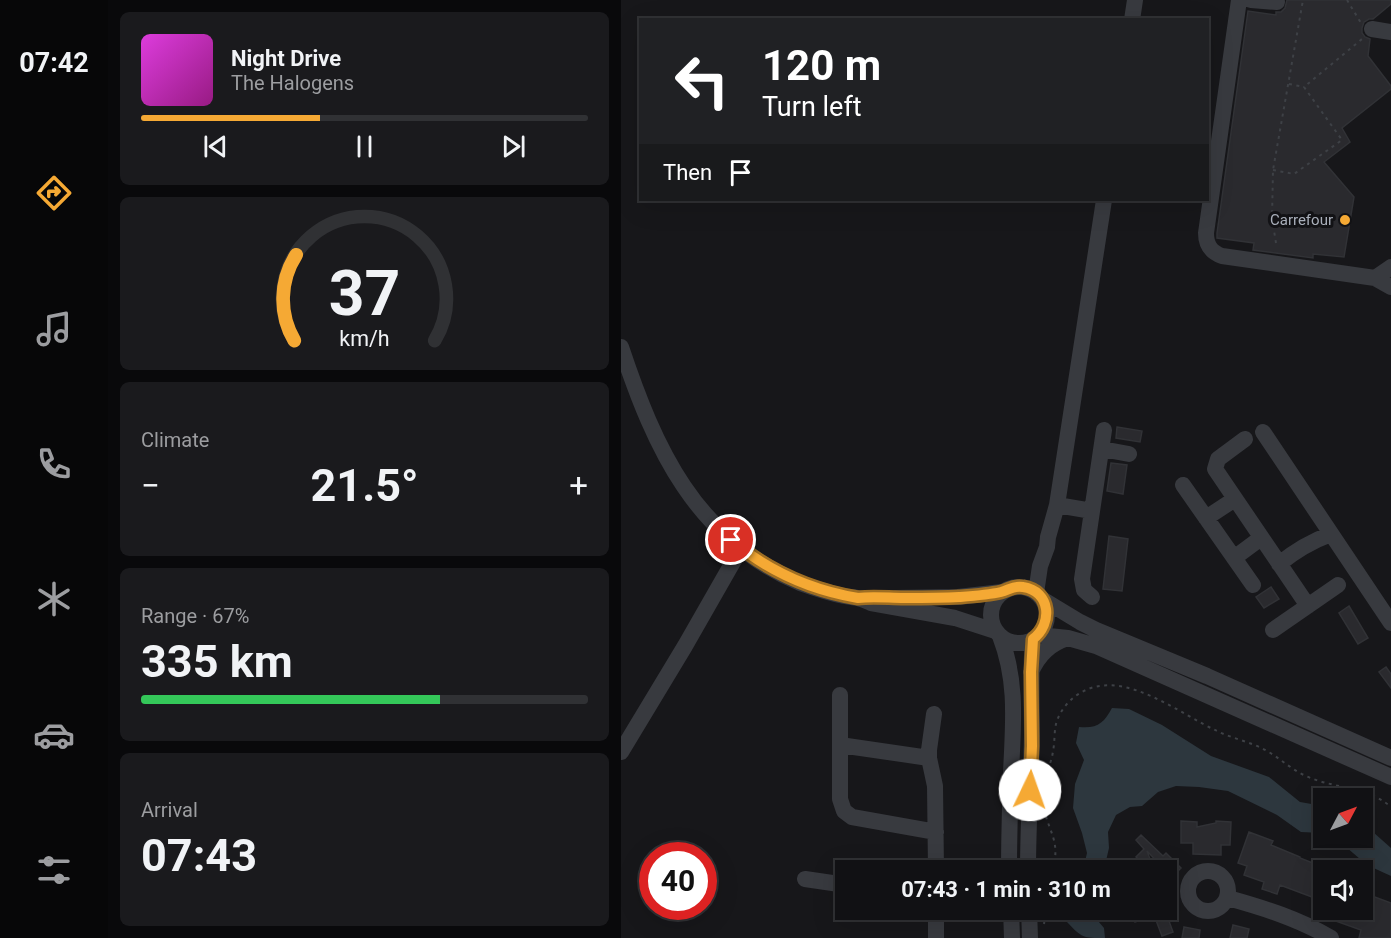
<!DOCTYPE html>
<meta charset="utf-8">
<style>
:root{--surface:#111114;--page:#1a1a1d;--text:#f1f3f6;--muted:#9c9da0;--line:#303134;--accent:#f5a934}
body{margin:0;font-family:Roboto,sans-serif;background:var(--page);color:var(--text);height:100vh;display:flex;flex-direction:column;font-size:22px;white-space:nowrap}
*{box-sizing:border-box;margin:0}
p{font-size:20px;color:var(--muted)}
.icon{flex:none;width:33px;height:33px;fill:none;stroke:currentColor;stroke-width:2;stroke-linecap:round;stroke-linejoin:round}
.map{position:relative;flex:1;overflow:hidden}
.side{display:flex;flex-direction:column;gap:12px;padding:12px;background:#09090b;width:513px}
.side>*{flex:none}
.banner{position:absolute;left:18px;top:18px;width:570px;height:183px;border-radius:0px;box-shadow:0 6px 24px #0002,0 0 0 2px var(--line);background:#202124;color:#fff;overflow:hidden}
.needle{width:39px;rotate:49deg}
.buttons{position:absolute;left:692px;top:788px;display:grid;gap:12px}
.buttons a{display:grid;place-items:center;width:60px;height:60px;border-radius:0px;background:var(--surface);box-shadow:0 6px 24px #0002,0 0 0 2px var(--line);font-size:30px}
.speed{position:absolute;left:18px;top:842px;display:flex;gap:12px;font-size:30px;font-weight:700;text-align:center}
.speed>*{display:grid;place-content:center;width:78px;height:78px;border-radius:50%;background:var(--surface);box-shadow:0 6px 24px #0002,0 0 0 2px var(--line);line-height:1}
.speed .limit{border:9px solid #d22;background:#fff;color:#111}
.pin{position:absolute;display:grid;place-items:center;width:51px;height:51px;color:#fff;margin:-26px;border:3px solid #fff;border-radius:50%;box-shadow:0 2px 6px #0007}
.me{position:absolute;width:66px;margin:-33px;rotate:3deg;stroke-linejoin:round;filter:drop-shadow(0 0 4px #0008)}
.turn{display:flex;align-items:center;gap:21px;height:126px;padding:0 24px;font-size:27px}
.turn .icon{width:78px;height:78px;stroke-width:2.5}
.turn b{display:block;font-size:42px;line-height:51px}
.then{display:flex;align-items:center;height:57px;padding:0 24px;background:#0003;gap:12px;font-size:22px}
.big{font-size:45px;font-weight:700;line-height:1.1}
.side .tile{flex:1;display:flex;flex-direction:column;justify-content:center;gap:9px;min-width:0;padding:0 21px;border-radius:9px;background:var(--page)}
.side .dial{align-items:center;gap:0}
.dial svg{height:156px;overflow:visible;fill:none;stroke:var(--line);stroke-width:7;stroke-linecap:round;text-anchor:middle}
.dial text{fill:var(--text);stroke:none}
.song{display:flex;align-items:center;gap:18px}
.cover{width:72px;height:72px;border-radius:9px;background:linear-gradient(135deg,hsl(300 70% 55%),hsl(310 70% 35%))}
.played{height:6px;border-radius:3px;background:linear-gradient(90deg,var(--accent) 40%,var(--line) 40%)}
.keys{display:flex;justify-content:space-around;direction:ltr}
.heat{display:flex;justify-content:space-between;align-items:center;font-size:33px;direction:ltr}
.charge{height:9px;border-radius:4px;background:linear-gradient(90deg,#34c759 67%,var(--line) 0)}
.trip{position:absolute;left:214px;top:860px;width:342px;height:60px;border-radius:0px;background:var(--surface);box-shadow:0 6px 24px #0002,0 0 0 2px var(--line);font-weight:700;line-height:60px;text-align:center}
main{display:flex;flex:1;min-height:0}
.tabs{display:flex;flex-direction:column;width:108px;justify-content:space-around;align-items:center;background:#070708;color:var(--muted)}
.tabs .icon{width:42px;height:42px}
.tabs .on{color:var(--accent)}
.tabs b{font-size:27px;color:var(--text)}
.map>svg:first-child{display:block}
.water{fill:#2d373e}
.building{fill:#2a2a2e;stroke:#313236;stroke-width:1.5}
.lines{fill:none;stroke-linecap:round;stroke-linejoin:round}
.path{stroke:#3e4146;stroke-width:2;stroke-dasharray:3 4.5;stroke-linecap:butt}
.minor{stroke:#383a3f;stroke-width:16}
.route-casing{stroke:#9f6e22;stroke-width:15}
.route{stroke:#f5a934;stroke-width:10}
.poi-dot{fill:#f5a934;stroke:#121215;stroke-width:2}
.labels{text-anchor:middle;stroke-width:6;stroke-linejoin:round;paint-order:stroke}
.poi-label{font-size:15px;fill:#a9afba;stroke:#121215;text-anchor:end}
</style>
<main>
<nav class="tabs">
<b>07:42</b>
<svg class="icon on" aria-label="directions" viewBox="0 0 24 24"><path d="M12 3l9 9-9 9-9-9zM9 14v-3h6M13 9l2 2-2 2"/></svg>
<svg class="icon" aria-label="music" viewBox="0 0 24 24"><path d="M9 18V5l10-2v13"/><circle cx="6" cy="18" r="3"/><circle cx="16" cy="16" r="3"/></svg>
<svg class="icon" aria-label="phone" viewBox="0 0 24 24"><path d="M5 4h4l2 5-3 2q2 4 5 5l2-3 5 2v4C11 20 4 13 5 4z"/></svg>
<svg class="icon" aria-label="climate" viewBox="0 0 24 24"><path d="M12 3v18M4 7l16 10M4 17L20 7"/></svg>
<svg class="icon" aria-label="car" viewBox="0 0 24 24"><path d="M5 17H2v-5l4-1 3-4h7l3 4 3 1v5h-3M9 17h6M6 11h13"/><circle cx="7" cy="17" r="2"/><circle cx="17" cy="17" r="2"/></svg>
<svg class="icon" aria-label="filters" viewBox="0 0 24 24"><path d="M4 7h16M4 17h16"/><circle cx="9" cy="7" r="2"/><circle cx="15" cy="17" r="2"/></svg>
</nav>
<section class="side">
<div class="tile">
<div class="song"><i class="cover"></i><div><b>Night Drive</b><p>The Halogens</p></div></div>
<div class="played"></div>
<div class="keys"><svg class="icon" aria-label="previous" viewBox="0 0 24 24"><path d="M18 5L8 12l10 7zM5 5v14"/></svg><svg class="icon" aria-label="pause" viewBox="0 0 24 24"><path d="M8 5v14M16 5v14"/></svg><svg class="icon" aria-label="next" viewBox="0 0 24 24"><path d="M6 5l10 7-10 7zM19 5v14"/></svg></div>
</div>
<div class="tile dial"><svg viewBox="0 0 100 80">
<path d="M14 69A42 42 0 1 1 86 69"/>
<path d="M14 69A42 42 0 0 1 15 25" stroke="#f5a934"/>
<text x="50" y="56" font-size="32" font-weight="700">37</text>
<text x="50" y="72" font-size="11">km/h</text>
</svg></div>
<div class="tile"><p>Climate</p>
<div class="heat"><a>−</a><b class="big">21.5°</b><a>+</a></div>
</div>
<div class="tile"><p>Range · 67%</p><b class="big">335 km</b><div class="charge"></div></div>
<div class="tile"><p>Arrival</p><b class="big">07:43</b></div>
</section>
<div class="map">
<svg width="770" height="938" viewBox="0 0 770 938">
<rect width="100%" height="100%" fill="#17171a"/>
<path class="water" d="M491,708L508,709L541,725L590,756L648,777L679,802L702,806V833L680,832L656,815L607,791L578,787L555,786L537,792L521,806L509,807L495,815L487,832L488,848L484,865L481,870H462L466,853L461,833L452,808L454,784L463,760L455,743L458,727C476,729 483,723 491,708Z
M741,825L752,832L770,848V876L746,865L725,847L709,837H741Z
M448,909H470L472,915L483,928L484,938C462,938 461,938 446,922Z"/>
<path class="building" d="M666,0H770V4L752,19H748L743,22L741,28V33L744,37L749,39L747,56L770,86V89L721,128L729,142L703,162L733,197L723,257L692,254V258L632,250L633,243L596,238V233L627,11L655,15V12H660L664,8Z
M496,427L521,431L519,442L495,438Z
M490,463L506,465L502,494L486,491Z
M488,536L507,539L501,591L482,589Z
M650,587L658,599L643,608L635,597Z
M728,606L747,638L737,644L718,613Z
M765,667L770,674V688L758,672Z
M560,821L576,822V827L595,823V821L610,822L609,845H600V855L572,854V843H560Z
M628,832L652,841L650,845L679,857V858L702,867V893L699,900L659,885L656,894L641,889L643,882L623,875L626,866L617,863Z
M520,835L542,856L545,853L560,868L551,877L546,872V870H544L526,851L533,870H519L514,865L519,860L515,857L523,849L515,840Z
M743,893L770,903V938H738L740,930L712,920L715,909H741V900Z
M509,909H546L544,910L552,932L541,936L533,915L514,922Z
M612,925L628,929L626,938H609Z
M563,927L579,930L578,938H561Z"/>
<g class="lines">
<path class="path" d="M726,0L740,23
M668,84L683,87
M652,170L673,174L721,140L683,87L741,39
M655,243L651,218L652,170L682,0
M424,777C427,769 431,760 432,751C434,742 433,732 435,724C439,709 451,696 465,690C506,671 559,714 596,731C612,739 631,742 646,751C660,759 671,770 685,776C713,789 746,786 770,807
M423,809C429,835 439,840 432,870
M423,924L425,909"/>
<path class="minor" d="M618,0L585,233C585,245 590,252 601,256L754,278L770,287
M630,0L656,2
M511,20L514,0
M751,29L770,32
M754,278L770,267
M0,347C34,449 74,538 179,583C193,588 208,593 223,596C228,597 232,597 237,598C241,599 245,601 250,603L334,618L374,631
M642,432L770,623
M624,439L597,459L594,469L687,606
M481,449L508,454
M562,485L632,585
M436,505L471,511
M585,518L614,499
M613,558L640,538
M658,564C674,551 691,541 710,534
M370 615a28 28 0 1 1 56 0a28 28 0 1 1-56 0Z
M415,593L419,566L426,547L427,537L436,505L483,200
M471,597L463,590L461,579L483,430
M274,598L337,597L381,592
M421,599L459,622L475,630L586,676L770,758
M652,630L717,585
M418,635L447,638L475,646L770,777
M379,636C397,682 392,725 390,773C389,805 388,838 388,870
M410,672C418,654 429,644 447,638
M219,695V799L223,811L231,817L315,832
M313,714L308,750V758L314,786L315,870
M219,745L308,758
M0,752L64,646L120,548
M407,870C407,825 410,781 411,736C411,704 409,672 412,639
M567 891a20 20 0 1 1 40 0a20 20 0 1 1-40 0Z
M184,879L225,885
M607,898C643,908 678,919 710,938
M315,909V938
M390,909L391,938
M408,909L409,938"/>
</g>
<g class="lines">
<defs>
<path id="route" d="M110,540C147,571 189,590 237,598C252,596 268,598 283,598C301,598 320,598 338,597C352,596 367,595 380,592C388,590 393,585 402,587C430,591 432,624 412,639L410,672L411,746L409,790"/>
</defs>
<use href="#route" class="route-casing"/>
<use href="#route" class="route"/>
</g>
<circle class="poi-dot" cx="724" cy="220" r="6"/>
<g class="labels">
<g class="poi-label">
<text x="712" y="225">Carrefour</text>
</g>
</g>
</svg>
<div class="buttons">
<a><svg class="needle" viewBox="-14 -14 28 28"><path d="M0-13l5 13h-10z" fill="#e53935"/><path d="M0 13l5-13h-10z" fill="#9c9da0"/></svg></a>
<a><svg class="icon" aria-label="sound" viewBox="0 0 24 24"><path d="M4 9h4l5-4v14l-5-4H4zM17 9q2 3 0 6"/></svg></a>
</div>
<div class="speed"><div class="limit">40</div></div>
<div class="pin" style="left:110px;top:540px;background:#d93025"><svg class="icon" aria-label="arrive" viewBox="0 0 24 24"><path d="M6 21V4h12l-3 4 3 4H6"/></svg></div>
<svg class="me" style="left:409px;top:790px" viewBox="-20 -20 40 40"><circle r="19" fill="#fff"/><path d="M0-13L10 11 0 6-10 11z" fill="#f5a934"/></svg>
<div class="trip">07:43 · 1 min · 310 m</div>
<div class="banner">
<div class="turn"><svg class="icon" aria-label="left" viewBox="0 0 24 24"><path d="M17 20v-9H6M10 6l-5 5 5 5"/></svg><div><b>120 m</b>Turn left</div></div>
<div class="then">Then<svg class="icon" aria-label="arrive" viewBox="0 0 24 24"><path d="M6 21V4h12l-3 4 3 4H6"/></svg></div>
</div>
</div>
</main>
